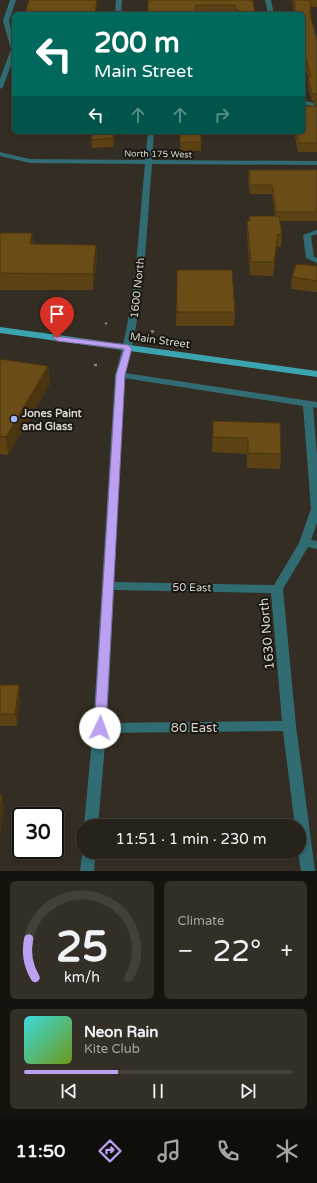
<!DOCTYPE html>
<meta charset="utf-8">
<style>
:root{--surface:#27221a;--page:#332f27;--text:#f1f3f6;--muted:#a4a4a2;--line:#433f39;--accent:#bca0f2}
body{margin:0;font-family:"Varela Round",sans-serif;background:var(--page);color:var(--text);height:100vh;display:flex;flex-direction:column;font-size:15px;white-space:nowrap}
*{box-sizing:border-box;margin:0}
p{font-size:13px;color:var(--muted)}
.icon{flex:none;width:22px;height:22px;fill:none;stroke:currentColor;stroke-width:2;stroke-linecap:round;stroke-linejoin:round}
.map{position:relative;height:871px;overflow:hidden}
.side{display:flex;flex-direction:column;gap:10px;padding:10px;background:#15130e;flex:1}
.side>*{flex:none}
.hud{position:absolute;left:12px;top:12px;width:293px;height:122px;border-radius:6px;box-shadow:0 2px 6px #0003,0 0 0 1px var(--line);background:#00695c;color:#fff;overflow:hidden}
.speed{position:absolute;left:12px;top:807px;display:flex;gap:8px;font-size:20px;font-weight:700;text-align:center}
.speed>*{display:grid;place-content:center;width:52px;height:52px;border-radius:50%;background:var(--surface);box-shadow:0 2px 6px #0003,0 0 0 1px var(--line);line-height:1}
.speed .limit{border:2px solid #111;border-radius:6px;background:#fff;color:#111}
.pin{position:absolute;display:grid;place-items:center;width:34px;height:34px;color:#fff;margin:-41px -17px;border-radius:50% 50% 50% 0;rotate:-45deg;box-shadow:0 0 4px #0007}
.pin .icon{rotate:45deg}
.me{position:absolute;width:44px;margin:-22px;rotate:3deg;stroke-linejoin:round;filter:drop-shadow(0 0 3px #0008)}
.turn{display:flex;align-items:center;gap:14px;height:84px;padding:0 16px;font-size:18px}
.turn .icon{width:52px;height:52px;stroke-width:2.5}
.turn b{display:block;font-size:28px;line-height:34px}
.lanes{display:flex;align-items:center;height:38px;padding:0 16px;background:#0003;justify-content:center;gap:20px;direction:ltr}
.lanes .off{opacity:.35}
.big{font-size:30px;font-weight:600;line-height:1.1}
.side .card{flex:1;display:flex;flex-direction:column;justify-content:center;gap:6px;min-width:0;padding:0 14px;border-radius:6px;background:var(--page)}
.side .dial{align-items:center;gap:0}
.dial svg{height:104px;overflow:visible;fill:none;stroke:var(--line);stroke-width:7;stroke-linecap:round;text-anchor:middle}
.dial text{fill:var(--text);stroke:none}
.song{display:flex;align-items:center;gap:12px}
.cover{width:48px;height:48px;border-radius:6px;background:linear-gradient(135deg,hsl(180 70% 55%),hsl(80 70% 35%))}
.played{height:4px;border-radius:2px;background:linear-gradient(90deg,var(--accent) 35%,var(--line) 35%)}
.keys{display:flex;justify-content:space-around;direction:ltr}
.heat{display:flex;justify-content:space-between;align-items:center;font-size:22px;direction:ltr}
.side .tiles{flex:1;display:grid;gap:10px;grid-template-columns:1fr 1fr}
.card:last-child{grid-column:span 2}
.trip{position:absolute;left:76px;top:819px;width:230px;height:40px;border-radius:20px;background:var(--surface);box-shadow:0 2px 6px #0003,0 0 0 1px var(--line);font-weight:600;line-height:40px;text-align:center}
.dock{display:flex;height:64px;justify-content:space-around;align-items:center;background:#100e0a;color:var(--muted)}
.dock .icon{width:28px;height:28px}
.dock .active{color:var(--accent)}
.dock b{font-size:18px;color:var(--text)}
.map>svg:first-child{display:block}
.lines{fill:none;stroke-linecap:round;stroke-linejoin:round}
.path{stroke:#88827a;stroke-width:2.5;stroke-dasharray:4 2;stroke-linecap:butt}
.minor{fill:#306c72;fill-rule:evenodd}
.major{fill:#3ca4af;fill-rule:evenodd}
.wall{fill:#5b4114}
.shaded-wall{fill:#4a3510}
.building{fill:#6a4c17;stroke:#4a3510}
.route{fill:#bca0f2;stroke:#7a689d}
.poi-dot{fill:#a1b3fd;stroke:#191611;stroke-width:1.5}
.labels{text-anchor:middle;stroke-width:4;stroke-linejoin:round;paint-order:stroke}
.far-street-label{font-size:9px;fill:#d8d4cd;stroke:#191611}
.street-label{font-size:11px;fill:#d8d4cd;stroke:#191611}
.poi-label{font-size:11px;font-weight:bold;fill:#d8d4cd;stroke:#191611;text-anchor:start}
.near-street-label{font-size:13px;fill:#d8d4cd;stroke:#191611}
</style>
<div class="map">
<svg width="317" height="871" viewBox="0 0 317 871">
<rect width="100%" height="100%" fill="#342d23"/>
<g class="lines">
<path class="path" d="M105,323L107,324
M151,331L154,332
M94,365H97"/>
<path class="minor" d="M10,0H16L9,21L14,39V57L3,87L0,89V79L11,49L3,21Z
M116,0H122L121,14H115Z
M265,0H271L274,14H268Z
M303,100L317,104V108L303,104Z
M148,132H154L152,160L317,161V165L152,164C146,234 145,306 125,373L317,402V408L313,407L317,455V523L311,540L317,541V549L308,547L283,589L296,726L315,871H301L298,852L299,826H295L283,731L106,733L98,826H84L93,728L115,375C136,307 138,234 145,164L30,163L0,156V152L30,159L145,160ZM124,378L303,406L311,509L299,543L274,585L114,582ZM114,590L271,593L282,721L107,723Z
M317,230V234L311,236L314,257L317,258V263L306,258L303,235Z
M83,849V852H96L94,871H80Z"/>
<path class="major" d="M0,327L317,371V377L0,333Z"/>
</g>
<path class="wall" d="M148,0H253L255,14H235V13L196,12Z
M292,0H317V7H311V16L317,40V152H298L294,132H303L314,106V102L312,101L308,86V78L303,58V14H294Z
M93,132H116L113,147L92,148L91,140Z
M180,132L201,142V151H180Z
M249,170H317V221H280L282,234L281,247H277L273,276L250,275L247,234V221H249V216H275L272,194H250L248,179Z
M0,233H32L33,244L96,245L97,260L93,290H0Z
M317,266V292L291,289L292,277Z
M177,270L235,312L234,326H176Z
M0,359L48,366L50,384L8,455L0,454Z
M213,421L281,454L280,469L247,468V454L212,452Z
M0,685L20,697L17,726H0Z"/>
<path class="shaded-wall" d="M97,0H98L96,14H95Z
M114,132H116L113,147V138Z
M32,233L33,249L30,244Z
M278,234L277,247L273,276L274,262Z
M96,245L97,260L93,290V274Z
M48,366L50,384L8,455L6,437Z
M19,685L20,697L17,726L15,714Z
M2,795L4,807L0,836V812Z"/>
<path class="building" d="M29,0H97L95,14H72L70,12L69,14H25Z
M148,0H253L255,14H240L239,10H236L235,5H196V14H148Z
M294,0H310L311,11H309L317,40V95L312,93L308,77H311L303,48V14H296Z
M314,100L317,101V143H299L296,132H303V106H316Z
M93,132H114L113,138L91,140Z
M180,132H201V142H180Z
M249,170H317V212H276L272,185H250Z
M249,216H279L282,234H278L274,262H251L247,221H250Z
M0,233H32L30,244L96,245L93,274L0,273Z
M296,264L317,266V281L292,277Z
M177,270H232L235,312H177Z
M0,359L48,366L6,437L0,436Z
M213,421L280,423L281,454L248,453V438L213,437Z
M0,685H19L15,714H0Z
M0,795H2L0,812Z"/>
<path class="route" d="M54,336L128,345L132,348L125,375L106,728L104,731L100,732L96,731L94,728L116,375L124,349L57,341L53,338Z"/>
<circle class="poi-dot" cx="14" cy="419" r="4"/>
<g class="labels">
<g class="far-street-label">
<text transform="translate(158 154) rotate(1)" y="3">North 175 West</text>
</g>
<g class="street-label">
<text transform="translate(137 288) rotate(-84)" y="4">1600 North</text>
<text transform="translate(160 340) rotate(8)" y="4">Main Street</text>
<text transform="translate(192 587) rotate(1)" y="4">50 East</text>
</g>
<g class="poi-label">
<text x="22" y="417">Jones Paint<tspan x="22" dy="13">and Glass</tspan></text>
</g>
<g class="near-street-label">
<text transform="translate(266 634) rotate(-95)" y="5">1630 North</text>
<text x="194" y="732">80 East</text>
</g>
</g>
</svg>
<div class="speed"><div class="limit">30</div></div>
<div class="pin" style="left:57px;top:338px;background:#d93025"><svg class="icon" aria-label="arrive" viewBox="0 0 24 24"><path d="M6 21V4h12l-3 4 3 4H6"/></svg></div>
<svg class="me" style="left:100px;top:728px" viewBox="-20 -20 40 40"><circle r="19" fill="#fff"/><path d="M0-13L10 11 0 6-10 11z" fill="#bca0f2"/></svg>
<div class="trip">11:51 · 1 min · 230 m</div>
<div class="hud">
<div class="turn"><svg class="icon" aria-label="left" viewBox="0 0 24 24"><path d="M17 20v-9H6M10 6l-5 5 5 5"/></svg><div><b>200 m</b>Main Street</div></div>
<div class="lanes"><svg class="icon" aria-label="left" viewBox="0 0 24 24"><path d="M17 20v-9H6M10 6l-5 5 5 5"/></svg><svg class="icon off" aria-label="ahead" viewBox="0 0 24 24"><path d="M12 20V5M6 11l6-6 6 6"/></svg><svg class="icon off" aria-label="ahead" viewBox="0 0 24 24"><path d="M12 20V5M6 11l6-6 6 6"/></svg><svg class="icon off" aria-label="right" viewBox="0 0 24 24"><path d="M7 20v-9h11M14 6l5 5-5 5"/></svg></div>
</div>
</div>
<section class="side">
<div class="tiles">
<div class="card dial"><svg viewBox="0 0 100 80">
<path d="M14 69A42 42 0 1 1 86 69"/>
<path d="M14 69A42 42 0 0 1 9 39" stroke="#bca0f2"/>
<text x="50" y="56" font-size="32" font-weight="700">25</text>
<text x="50" y="72" font-size="11">km/h</text>
</svg></div>
<div class="card"><p>Climate</p>
<div class="heat"><a>−</a><b class="big">22°</b><a>+</a></div>
</div>
<div class="card">
<div class="song"><i class="cover"></i><div><b>Neon Rain</b><p>Kite Club</p></div></div>
<div class="played"></div>
<div class="keys"><svg class="icon" aria-label="previous" viewBox="0 0 24 24"><path d="M18 5L8 12l10 7zM5 5v14"/></svg><svg class="icon" aria-label="pause" viewBox="0 0 24 24"><path d="M8 5v14M16 5v14"/></svg><svg class="icon" aria-label="next" viewBox="0 0 24 24"><path d="M6 5l10 7-10 7zM19 5v14"/></svg></div>
</div>
</div>
</section>
<nav class="dock">
<b>11:50</b>
<svg class="icon active" aria-label="directions" viewBox="0 0 24 24"><path d="M12 3l9 9-9 9-9-9zM9 14v-3h6M13 9l2 2-2 2"/></svg>
<svg class="icon" aria-label="music" viewBox="0 0 24 24"><path d="M9 18V5l10-2v13"/><circle cx="6" cy="18" r="3"/><circle cx="16" cy="16" r="3"/></svg>
<svg class="icon" aria-label="phone" viewBox="0 0 24 24"><path d="M5 4h4l2 5-3 2q2 4 5 5l2-3 5 2v4C11 20 4 13 5 4z"/></svg>
<svg class="icon" aria-label="climate" viewBox="0 0 24 24"><path d="M12 3v18M4 7l16 10M4 17L20 7"/></svg>
</nav>
